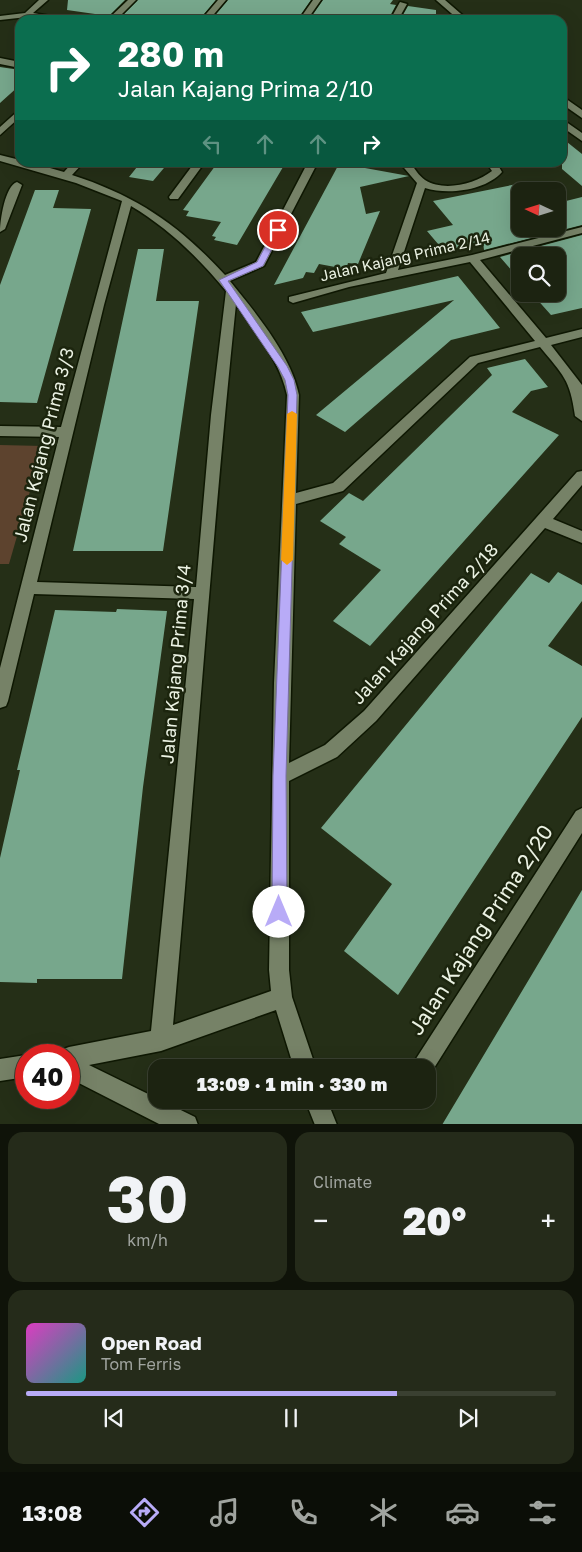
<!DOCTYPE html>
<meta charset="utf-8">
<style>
:root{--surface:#1c2311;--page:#252b1a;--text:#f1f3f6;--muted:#a0a49f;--line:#3a4031;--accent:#b8abf7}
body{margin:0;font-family:"Golos Text",sans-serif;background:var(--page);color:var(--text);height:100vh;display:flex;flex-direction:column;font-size:19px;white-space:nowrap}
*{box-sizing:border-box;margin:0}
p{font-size:16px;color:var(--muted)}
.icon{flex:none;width:28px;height:28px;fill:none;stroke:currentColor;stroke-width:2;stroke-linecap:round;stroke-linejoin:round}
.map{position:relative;height:1124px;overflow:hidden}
.sheet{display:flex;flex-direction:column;gap:8px;padding:8px;background:#0f1309;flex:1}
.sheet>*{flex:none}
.hud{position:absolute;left:15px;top:15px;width:552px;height:152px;border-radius:15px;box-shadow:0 5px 20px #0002,0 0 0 1px var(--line);background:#0b6e4f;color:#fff;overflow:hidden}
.needle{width:32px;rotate:274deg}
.fabs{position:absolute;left:511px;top:182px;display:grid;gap:10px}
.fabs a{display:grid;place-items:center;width:55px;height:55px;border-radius:10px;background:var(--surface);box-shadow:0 5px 20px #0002,0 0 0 1px var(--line);font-size:25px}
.speed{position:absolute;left:15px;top:1044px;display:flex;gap:10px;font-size:25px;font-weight:700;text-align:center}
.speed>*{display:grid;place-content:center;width:65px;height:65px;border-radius:50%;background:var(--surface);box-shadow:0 5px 20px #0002,0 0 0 1px var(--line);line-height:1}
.speed .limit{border:8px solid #d22;background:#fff;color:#111}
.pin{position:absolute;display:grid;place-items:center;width:42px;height:42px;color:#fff;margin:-21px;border:2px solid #fff;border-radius:50%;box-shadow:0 1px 5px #0007}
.me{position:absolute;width:55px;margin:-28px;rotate:0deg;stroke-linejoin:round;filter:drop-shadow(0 0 4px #0008)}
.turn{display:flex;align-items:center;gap:18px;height:105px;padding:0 20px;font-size:22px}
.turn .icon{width:65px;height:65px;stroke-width:2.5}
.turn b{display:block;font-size:35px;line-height:42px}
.lanes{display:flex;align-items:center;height:48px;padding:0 20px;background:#0003;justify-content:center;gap:25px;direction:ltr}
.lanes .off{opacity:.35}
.big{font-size:38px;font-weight:800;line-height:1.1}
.sheet .card{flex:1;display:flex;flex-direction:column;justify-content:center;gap:8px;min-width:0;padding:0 18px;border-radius:15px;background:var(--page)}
.sheet .dial{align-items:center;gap:0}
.dial b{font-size:65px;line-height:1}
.song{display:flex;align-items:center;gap:15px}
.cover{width:60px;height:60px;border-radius:8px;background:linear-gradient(135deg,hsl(310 70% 55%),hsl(170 70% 35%))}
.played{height:5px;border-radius:2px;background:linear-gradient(90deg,var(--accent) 70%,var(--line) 70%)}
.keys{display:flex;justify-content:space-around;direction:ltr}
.heat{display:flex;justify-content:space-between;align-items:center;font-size:28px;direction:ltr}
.sheet .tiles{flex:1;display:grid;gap:8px;grid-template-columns:1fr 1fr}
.card:last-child{grid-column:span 2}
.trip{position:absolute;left:148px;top:1059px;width:288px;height:50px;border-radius:15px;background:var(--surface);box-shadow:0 5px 20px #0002,0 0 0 1px var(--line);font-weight:800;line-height:50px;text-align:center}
.tabs{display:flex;height:80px;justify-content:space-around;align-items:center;background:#0b0e07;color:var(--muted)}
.tabs .icon{width:35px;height:35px}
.tabs .selected{color:var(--accent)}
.tabs b{font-size:22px;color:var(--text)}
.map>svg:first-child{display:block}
.green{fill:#5d432e}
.building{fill:#77a78c}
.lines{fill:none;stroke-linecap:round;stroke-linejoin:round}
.minor-casing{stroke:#0e1702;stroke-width:3}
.minor{fill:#768267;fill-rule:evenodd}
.route{fill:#b8abf7;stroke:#786fa1}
.slow{fill:#f59e0b}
.labels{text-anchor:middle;stroke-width:5;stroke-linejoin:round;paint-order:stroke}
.far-street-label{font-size:15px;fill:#ebf2e3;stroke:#1c250e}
.street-label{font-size:18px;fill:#ebf2e3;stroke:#1c250e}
.near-street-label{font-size:21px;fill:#ebf2e3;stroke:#1c250e}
</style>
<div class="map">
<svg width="582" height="1125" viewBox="0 0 582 1125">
<rect width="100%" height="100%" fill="#252f17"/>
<path class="green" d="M0,445L43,446L9,564H0Z"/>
<path class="building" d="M68,0H125L109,16L67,10Z
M138,0H216L199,20H140L121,17Z
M228,0H311L297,20H211Z
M323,0H393L390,4L396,5L388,20H309Z
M408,6L436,10V20H400Z
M0,67L20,70V85L0,103Z
M562,138L582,154V186L562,169Z
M141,162H169L153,181L129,177Z
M218,162H286L237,245L214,240L216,237L212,236L221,222L186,216L189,211L183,210Z
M340,162H368L365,168L409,176L360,187L366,214L380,211L358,264L348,263L346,269L319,264L314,273L306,272L303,278L274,285Z
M532,181L543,191H520V229H558V203L582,197V225L484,250L483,242L444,251L427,231L453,225L433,201Z
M35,190H59L53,208L91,209L37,403L0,402V285Z
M582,235V308L551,315L534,296L558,294V256H520V280L500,257Z
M138,249H164L156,301H199L163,551H73Z
M458,276L500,328L451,340L345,432L316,415L454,300L313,332L301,312Z
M525,359L548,387L531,391L512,412L559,435L370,646L333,621L381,570L339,544L346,537L320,521L349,493L363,501L492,375L487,368Z
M558,572L582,585V601L548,646L582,666V717L398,995L344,951L392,884L321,828L531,573L549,583Z
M117,609L167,611L143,787L122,979H37V983L0,982V858L20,770H17L55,610L116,612Z
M582,890V1125H442L534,971Z"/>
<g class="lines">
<defs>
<path id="minor" d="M39,0H48L33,13L74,20L27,17L0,20V16L25,13Z
M128,0H136L116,20H107Z
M218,0H226L209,20H201Z
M313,0H321L307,20H299Z
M436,0H445L468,20H459Z
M400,2L407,4L398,20H390Z
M0,58L20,62V68L0,64Z
M562,96L582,110V118L562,104Z
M20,109V117L0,135V127Z
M562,119L582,133V141L562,127Z
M0,155L20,160V162H29L64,172L73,162H84L72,175C137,196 179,225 225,275L256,262L308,162H318L264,266L230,281C255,312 291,355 299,395L296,493L333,483L470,357L535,341L470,262L349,287L293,303L289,301V297L386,273L417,183L399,162H410C414,168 419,176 425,180C444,192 475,184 492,171L486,162H496L502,172C485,191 448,195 425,188L398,270L472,255L582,227V233L480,260L546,338L582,329V337L551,345L582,385V421L575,416C570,379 563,375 540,347L478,363L343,491L296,504L289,763L325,745L364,711L577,472L582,471V485L553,519L582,531V543L545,528L376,721L337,757L289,781V970L292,997L316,1068H294L276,1010L161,1051L89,1065L195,1117L198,1125H161L69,1078V1055H60L61,1050L69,1047L151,1031L194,599L34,594L8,701L6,706L0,708V668L59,437L0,436V426L61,427L122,201L76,183L0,161ZM131,206C168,228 199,258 226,291L211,415L196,587L37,582L104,305ZM236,304C256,331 280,362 287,395L274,683L269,970L271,991L173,1025C195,785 211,544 236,304Z
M195,162H205L178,199H170L169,197Z
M17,182L22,185L5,229L0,232C0,220 5,186 17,182Z
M582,808V833L429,1076L426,1077V1068H410L576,811Z
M26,1055V1077L0,1081V1059Z
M305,1100H327L337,1125H315Z"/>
</defs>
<use href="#minor" class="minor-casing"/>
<use href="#minor" class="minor"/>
</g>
<path class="route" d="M278,228L282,230L263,266L228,281L287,366L294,380L297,395L286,776L287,912L284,917L279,919L274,917L272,912L273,776L288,395L285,380L278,367L219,280L257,262L274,230Z"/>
<path class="slow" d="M292,411L297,414L293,560L287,565L281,560L287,414Z"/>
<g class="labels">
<g class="far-street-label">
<text transform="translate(405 257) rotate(-13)" y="5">Jalan Kajang Prima 2/14</text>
</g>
<g class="street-label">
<text transform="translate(44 445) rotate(-76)" y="6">Jalan Kajang Prima 3/3</text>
<text transform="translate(425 624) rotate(-48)" y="6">Jalan Kajang Prima 2/18</text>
<text transform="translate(176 664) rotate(-85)" y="6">Jalan Kajang Prima 3/4</text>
</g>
<g class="near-street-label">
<text transform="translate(481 930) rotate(-57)" y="7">Jalan Kajang Prima 2/20</text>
</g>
</g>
</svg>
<div class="fabs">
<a><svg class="needle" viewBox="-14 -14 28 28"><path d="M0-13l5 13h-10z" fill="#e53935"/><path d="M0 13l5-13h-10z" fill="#a0a49f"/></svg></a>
<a><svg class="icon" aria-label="search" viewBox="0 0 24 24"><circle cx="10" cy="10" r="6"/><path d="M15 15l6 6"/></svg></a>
</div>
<div class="speed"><div class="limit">40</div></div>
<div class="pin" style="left:278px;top:230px;background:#d93025"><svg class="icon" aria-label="arrive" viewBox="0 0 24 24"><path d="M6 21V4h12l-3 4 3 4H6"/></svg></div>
<svg class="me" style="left:279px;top:912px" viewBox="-20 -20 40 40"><circle r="19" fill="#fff"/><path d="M0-13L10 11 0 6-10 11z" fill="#b8abf7"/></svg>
<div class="trip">13:09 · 1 min · 330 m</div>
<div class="hud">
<div class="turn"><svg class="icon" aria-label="right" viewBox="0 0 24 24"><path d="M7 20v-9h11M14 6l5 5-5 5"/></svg><div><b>280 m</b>Jalan Kajang Prima 2/10</div></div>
<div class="lanes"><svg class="icon off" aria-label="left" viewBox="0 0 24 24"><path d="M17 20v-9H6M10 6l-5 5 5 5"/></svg><svg class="icon off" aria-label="ahead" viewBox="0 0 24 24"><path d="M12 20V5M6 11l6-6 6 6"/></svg><svg class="icon off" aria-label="ahead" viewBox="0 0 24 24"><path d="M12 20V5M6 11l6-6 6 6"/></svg><svg class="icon" aria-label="right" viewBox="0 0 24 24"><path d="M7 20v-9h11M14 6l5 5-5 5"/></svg></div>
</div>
</div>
<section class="sheet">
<div class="tiles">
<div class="card dial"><b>30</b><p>km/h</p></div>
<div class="card"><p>Climate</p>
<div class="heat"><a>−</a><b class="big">20°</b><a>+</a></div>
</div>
<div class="card">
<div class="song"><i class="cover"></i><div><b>Open Road</b><p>Tom Ferris</p></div></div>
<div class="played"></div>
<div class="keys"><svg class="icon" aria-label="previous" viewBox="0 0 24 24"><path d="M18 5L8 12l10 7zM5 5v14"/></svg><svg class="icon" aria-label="pause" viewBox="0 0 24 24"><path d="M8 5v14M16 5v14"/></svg><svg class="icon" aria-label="next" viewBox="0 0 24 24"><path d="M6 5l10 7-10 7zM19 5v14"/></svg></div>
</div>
</div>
</section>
<nav class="tabs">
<b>13:08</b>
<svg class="icon selected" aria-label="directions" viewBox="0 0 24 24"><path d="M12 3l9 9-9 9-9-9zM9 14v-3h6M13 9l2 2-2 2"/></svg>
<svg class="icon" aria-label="music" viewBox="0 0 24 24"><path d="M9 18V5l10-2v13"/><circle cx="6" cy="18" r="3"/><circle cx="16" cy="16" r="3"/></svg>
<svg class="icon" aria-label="phone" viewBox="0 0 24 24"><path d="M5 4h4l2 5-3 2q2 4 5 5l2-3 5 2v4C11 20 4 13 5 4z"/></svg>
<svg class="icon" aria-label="climate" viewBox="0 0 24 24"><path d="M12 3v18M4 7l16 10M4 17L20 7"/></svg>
<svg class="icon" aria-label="car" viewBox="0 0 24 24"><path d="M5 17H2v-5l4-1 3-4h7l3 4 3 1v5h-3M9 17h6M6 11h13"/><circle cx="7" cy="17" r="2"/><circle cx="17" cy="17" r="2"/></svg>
<svg class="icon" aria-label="filters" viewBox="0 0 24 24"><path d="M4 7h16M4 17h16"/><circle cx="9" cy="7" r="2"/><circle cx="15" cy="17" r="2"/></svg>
</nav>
